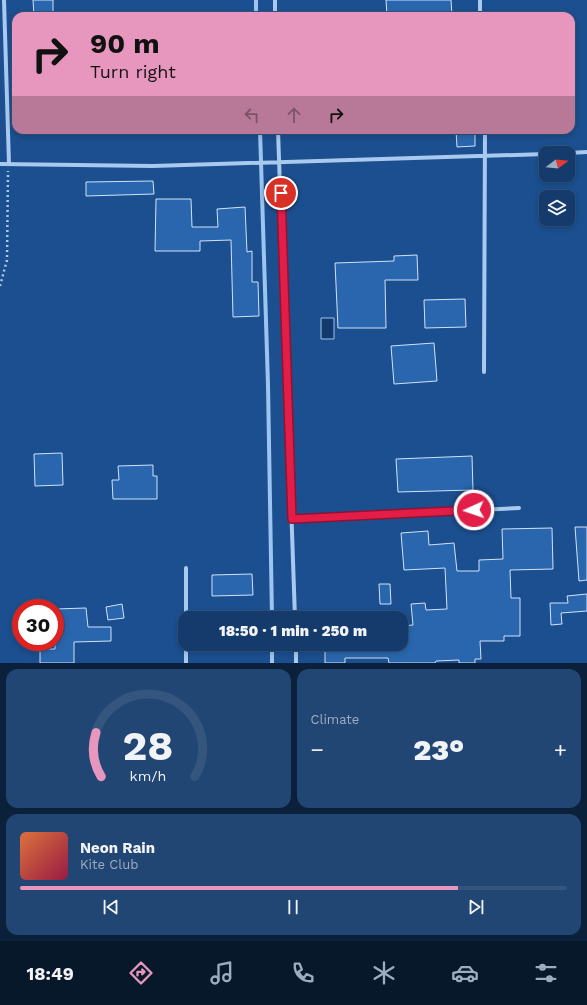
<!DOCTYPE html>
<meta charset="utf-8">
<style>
:root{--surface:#143b6b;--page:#214673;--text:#f1f3f6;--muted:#9dadc1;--line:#33557e;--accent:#e797bd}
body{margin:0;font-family:"Work Sans",sans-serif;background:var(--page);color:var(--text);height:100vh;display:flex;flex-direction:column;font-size:15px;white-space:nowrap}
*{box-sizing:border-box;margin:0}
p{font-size:13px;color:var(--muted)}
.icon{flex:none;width:22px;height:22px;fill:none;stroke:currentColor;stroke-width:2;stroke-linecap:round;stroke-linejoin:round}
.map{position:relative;height:663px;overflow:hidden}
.details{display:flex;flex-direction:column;gap:6px;padding:6px;background:#0b203b;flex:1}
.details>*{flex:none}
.banner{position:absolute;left:12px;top:12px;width:563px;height:122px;border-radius:12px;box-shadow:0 2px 6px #0003,0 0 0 1px var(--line);background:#e797bd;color:#111;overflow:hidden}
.needle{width:26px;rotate:74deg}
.tools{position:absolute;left:539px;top:146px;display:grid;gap:8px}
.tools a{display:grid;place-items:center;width:36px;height:36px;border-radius:8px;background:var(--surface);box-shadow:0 2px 6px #0003,0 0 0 1px var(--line);font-size:20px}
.speed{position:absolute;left:12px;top:599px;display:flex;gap:8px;font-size:20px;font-weight:700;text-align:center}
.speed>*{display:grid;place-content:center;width:52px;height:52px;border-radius:50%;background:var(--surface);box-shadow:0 2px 6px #0003,0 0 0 1px var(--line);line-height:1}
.speed .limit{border:6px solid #d22;background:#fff;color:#111}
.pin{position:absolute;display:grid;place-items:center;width:34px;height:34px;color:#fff;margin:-17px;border:2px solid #fff;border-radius:50%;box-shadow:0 1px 4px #0007}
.me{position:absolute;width:44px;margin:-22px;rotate:267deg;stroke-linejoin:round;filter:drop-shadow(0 0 3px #0008)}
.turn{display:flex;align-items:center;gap:14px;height:84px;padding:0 12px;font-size:18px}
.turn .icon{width:52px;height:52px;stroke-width:2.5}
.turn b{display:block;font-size:28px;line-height:34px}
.lanes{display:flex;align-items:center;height:38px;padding:0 12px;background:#0003;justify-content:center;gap:20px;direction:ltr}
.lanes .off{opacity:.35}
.big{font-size:30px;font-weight:800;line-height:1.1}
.details .tile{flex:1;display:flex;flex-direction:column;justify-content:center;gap:6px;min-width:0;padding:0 14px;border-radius:12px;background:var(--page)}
.details .dial{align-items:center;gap:0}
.dial svg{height:104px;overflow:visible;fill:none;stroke:var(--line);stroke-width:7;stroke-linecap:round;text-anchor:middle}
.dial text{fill:var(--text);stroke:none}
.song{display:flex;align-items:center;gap:12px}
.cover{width:48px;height:48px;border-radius:6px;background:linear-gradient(135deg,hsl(20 70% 55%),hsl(340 70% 35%))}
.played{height:4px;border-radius:2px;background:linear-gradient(90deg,var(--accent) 80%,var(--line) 80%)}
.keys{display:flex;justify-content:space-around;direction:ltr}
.heat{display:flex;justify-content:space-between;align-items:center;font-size:22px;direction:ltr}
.details .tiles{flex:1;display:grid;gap:6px;grid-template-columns:1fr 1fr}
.tile:last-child{grid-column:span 2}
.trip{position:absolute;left:178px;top:611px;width:230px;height:40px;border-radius:12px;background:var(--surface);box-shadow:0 2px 6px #0003,0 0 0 1px var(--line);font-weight:800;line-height:40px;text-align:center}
.menu{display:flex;height:64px;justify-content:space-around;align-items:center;background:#08182b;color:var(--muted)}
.menu .icon{width:28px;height:28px}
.menu .current{color:var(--accent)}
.menu b{font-size:18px;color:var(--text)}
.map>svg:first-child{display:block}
.water{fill:#123a6d;stroke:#9cc4f0}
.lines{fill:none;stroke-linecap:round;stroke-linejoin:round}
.stream{stroke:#9cc4f0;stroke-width:4}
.building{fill:#2a66ad;stroke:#cfe3fa}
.path{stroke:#a9c9ee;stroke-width:2.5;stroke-dasharray:2 3;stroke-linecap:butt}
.street{stroke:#a9c9ee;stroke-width:4}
.route-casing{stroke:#92132f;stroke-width:10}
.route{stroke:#e11d48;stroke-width:7}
</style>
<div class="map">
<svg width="587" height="663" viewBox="0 0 587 663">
<rect width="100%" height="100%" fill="#1b4f8f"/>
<path class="water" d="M321,318H334V339H321Z"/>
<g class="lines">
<path class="stream" d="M256,0V16
M260,130L268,385L272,618
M272,644V663"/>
</g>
<path class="building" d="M33,0H53V16H34Z
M386,0H451L452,16H387Z
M456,130H475V146L457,147Z
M153,181L154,194L86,196V182Z
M156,199H191L192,227H218L217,209L245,207L247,252L252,251V282H258L259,316L233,317L231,240L200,241V251H155Z
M417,255L418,280H385L386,328H338L335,263L394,261V256Z
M465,299L466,327L425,328L424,300Z
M434,343L437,381L394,384L391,346Z
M62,453L63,485L35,486L34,454Z
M472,456L473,490L398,492L396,459Z
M153,465V476H157V499H113L112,480H119L118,466Z
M575,527H587V580L579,581Z
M552,528L553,569L510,570L511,598H520V636H504V641H480L481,659H475V663H459V660L436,661L435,663H389L388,658H345V663H325V644H401V626L413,625L411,604L425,603L426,610L447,609L445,568L404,570L401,533L428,531L429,545L454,543L457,571H479V560L503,559L502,529Z
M252,574L253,595L212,596V575Z
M379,584H390L391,604H380Z
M587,594V611L561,613L562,624L551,625L550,603H568L567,596Z
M122,604L124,618L108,620L106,607Z
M86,608L88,627H111V641L74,642V663H40V649H55V609Z"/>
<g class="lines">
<path class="path" d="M0,286L7,260L8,171"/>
<path class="street" d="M4,0L9,164
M275,0V16
M480,0V16
M278,130L295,618
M568,153L587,152
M0,164L153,166L546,154
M484,372L485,130
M292,519L519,508
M186,568V618
M186,644V663
M296,644V663"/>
</g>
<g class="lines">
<defs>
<path id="route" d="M281,193L292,519L474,510"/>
</defs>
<use href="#route" class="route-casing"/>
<use href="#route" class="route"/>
</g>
</svg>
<div class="tools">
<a><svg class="needle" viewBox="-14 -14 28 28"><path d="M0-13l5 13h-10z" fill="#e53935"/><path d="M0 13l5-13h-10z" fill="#9dadc1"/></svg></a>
<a><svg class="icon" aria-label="layers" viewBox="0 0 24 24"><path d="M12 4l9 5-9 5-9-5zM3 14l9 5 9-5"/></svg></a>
</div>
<div class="speed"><div class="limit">30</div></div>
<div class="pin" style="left:281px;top:193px;background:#d93025"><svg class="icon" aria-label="arrive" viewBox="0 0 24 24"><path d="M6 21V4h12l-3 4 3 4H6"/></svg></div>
<svg class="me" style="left:474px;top:510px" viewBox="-20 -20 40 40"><circle r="17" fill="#e11d48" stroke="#fff" stroke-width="3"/><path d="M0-11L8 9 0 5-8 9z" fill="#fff"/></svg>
<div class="trip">18:50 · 1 min · 250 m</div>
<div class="banner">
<div class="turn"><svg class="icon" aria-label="right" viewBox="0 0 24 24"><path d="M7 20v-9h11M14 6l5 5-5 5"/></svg><div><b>90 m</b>Turn right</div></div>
<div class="lanes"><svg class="icon off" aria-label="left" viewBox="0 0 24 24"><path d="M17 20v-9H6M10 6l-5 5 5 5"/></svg><svg class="icon off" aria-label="ahead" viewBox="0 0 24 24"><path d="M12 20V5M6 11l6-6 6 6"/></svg><svg class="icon" aria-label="right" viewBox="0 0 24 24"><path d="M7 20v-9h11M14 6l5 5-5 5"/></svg></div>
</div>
</div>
<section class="details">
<div class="tiles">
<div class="tile dial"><svg viewBox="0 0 100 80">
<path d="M14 69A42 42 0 1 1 86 69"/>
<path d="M14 69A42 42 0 0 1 10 35" stroke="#e797bd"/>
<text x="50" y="56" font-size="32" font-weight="700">28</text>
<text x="50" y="72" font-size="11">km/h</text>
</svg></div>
<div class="tile"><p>Climate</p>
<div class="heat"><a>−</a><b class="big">23°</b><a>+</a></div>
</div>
<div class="tile">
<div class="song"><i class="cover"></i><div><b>Neon Rain</b><p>Kite Club</p></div></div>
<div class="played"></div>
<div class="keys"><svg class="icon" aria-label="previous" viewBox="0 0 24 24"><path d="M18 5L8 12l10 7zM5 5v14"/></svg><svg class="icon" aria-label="pause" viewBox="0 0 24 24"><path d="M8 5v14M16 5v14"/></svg><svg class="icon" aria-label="next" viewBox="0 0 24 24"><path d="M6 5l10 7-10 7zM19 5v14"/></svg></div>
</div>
</div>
</section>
<nav class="menu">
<b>18:49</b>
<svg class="icon current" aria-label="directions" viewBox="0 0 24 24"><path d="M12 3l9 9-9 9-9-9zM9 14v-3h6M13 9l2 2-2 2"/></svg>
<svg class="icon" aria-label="music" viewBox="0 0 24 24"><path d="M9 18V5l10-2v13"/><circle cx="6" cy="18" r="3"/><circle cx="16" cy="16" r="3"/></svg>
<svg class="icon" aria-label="phone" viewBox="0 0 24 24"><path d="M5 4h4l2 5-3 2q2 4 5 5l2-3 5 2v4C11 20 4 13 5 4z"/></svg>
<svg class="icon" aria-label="climate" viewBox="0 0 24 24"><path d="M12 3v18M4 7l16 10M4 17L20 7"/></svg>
<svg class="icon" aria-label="car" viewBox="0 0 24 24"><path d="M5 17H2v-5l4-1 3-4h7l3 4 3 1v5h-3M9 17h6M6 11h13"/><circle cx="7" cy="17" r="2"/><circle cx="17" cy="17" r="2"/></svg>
<svg class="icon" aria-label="filters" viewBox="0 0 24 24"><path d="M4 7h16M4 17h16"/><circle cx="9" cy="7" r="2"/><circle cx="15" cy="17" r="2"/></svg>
</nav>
